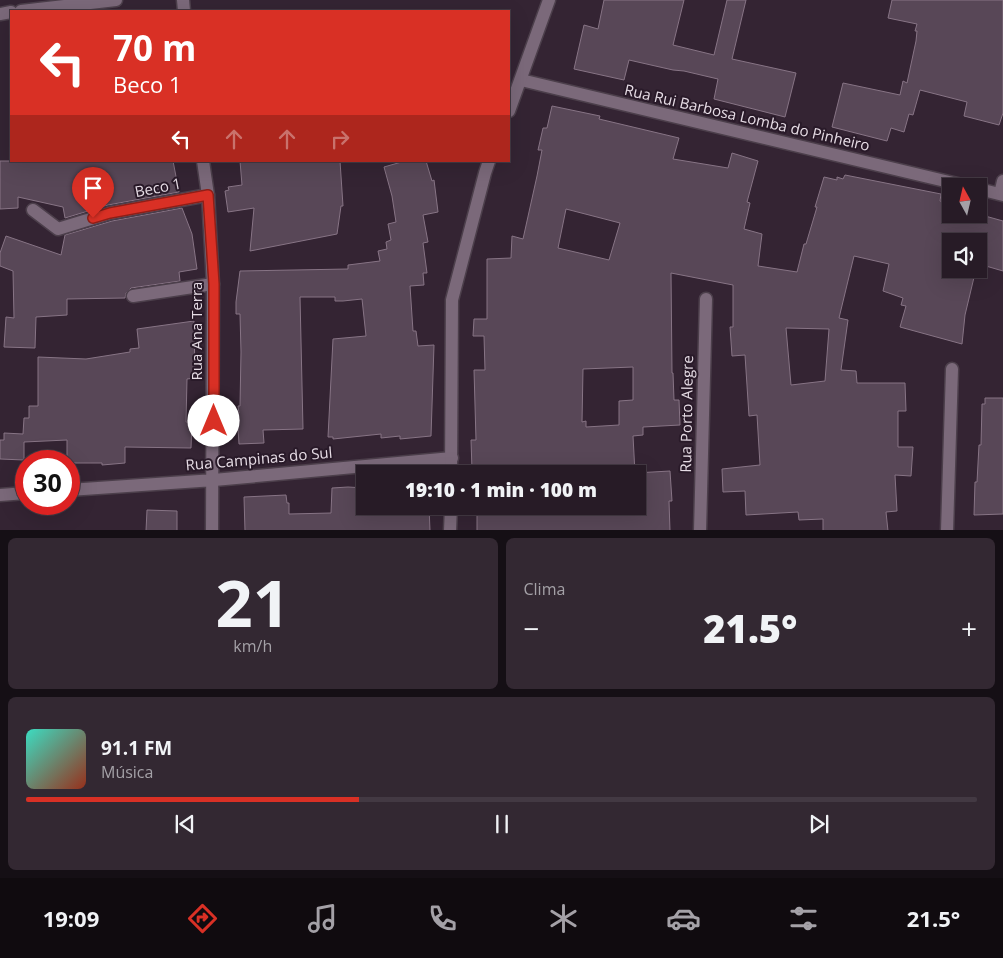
<!DOCTYPE html>
<html lang="pt">
<meta charset="utf-8">
<style>
:root{--surface:#271b26;--page:#332832;--text:#f1f3f6;--muted:#a4a1a7;--line:#433943;--accent:#d93025}
body{margin:0;font-family:"Open Sans",sans-serif;background:var(--page);color:var(--text);height:100vh;display:flex;flex-direction:column;font-size:19px;white-space:nowrap}
*{box-sizing:border-box;margin:0}
p{font-size:16px;color:var(--muted)}
.icon{flex:none;width:28px;height:28px;fill:none;stroke:currentColor;stroke-width:2;stroke-linecap:round;stroke-linejoin:round}
.map{position:relative;height:530px;overflow:hidden}
.side{display:flex;flex-direction:column;gap:8px;padding:8px;background:#150f15;flex:1}
.side>*{flex:none}
.top-card{position:absolute;left:10px;top:10px;width:500px;height:152px;border-radius:0px;box-shadow:0 5px 20px #0002,0 0 0 1px var(--line);background:#d93025;color:#fff;overflow:hidden}
.needle{width:32px;rotate:352deg}
.buttons{position:absolute;left:942px;top:178px;display:grid;gap:10px}
.buttons a{display:grid;place-items:center;width:45px;height:45px;border-radius:0px;background:var(--surface);box-shadow:0 5px 20px #0002,0 0 0 1px var(--line);font-size:25px}
.speed{position:absolute;left:15px;top:450px;display:flex;gap:10px;font-size:25px;font-weight:700;text-align:center}
.speed>*{display:grid;place-content:center;width:65px;height:65px;border-radius:50%;background:var(--surface);box-shadow:0 5px 20px #0002,0 0 0 1px var(--line);line-height:1}
.speed .limit{border:8px solid #d22;background:#fff;color:#111}
.pin{position:absolute;display:grid;place-items:center;width:42px;height:42px;color:#fff;margin:-51px -21px;border-radius:50% 50% 50% 0;rotate:-45deg;box-shadow:0 0 5px #0007}
.pin .icon{rotate:45deg}
.me{position:absolute;width:55px;margin:-28px;rotate:0deg;stroke-linejoin:round;filter:drop-shadow(0 0 4px #0008)}
.turn{display:flex;align-items:center;gap:18px;height:105px;padding:0 20px;font-size:22px}
.turn .icon{width:65px;height:65px;stroke-width:2.5}
.turn b{display:block;font-size:35px;line-height:42px}
.lanes{display:flex;align-items:center;height:48px;padding:0 20px;background:#0003;justify-content:center;gap:25px;direction:ltr}
.lanes .off{opacity:.35}
.big{font-size:38px;font-weight:800;line-height:1.1}
.side .widget{flex:1;display:flex;flex-direction:column;justify-content:center;gap:8px;min-width:0;padding:0 18px;border-radius:8px;background:var(--page)}
.side .dial{align-items:center;gap:0}
.dial b{font-size:65px;line-height:1}
.song{display:flex;align-items:center;gap:15px}
.cover{width:60px;height:60px;border-radius:8px;background:linear-gradient(135deg,hsl(170 70% 55%),hsl(10 70% 35%))}
.played{height:5px;border-radius:2px;background:linear-gradient(90deg,var(--accent) 35%,var(--line) 35%)}
.keys{display:flex;justify-content:space-around;direction:ltr}
.heat{display:flex;justify-content:space-between;align-items:center;font-size:28px;direction:ltr}
.side .tiles{flex:1;display:grid;gap:8px;grid-template-columns:1fr 1fr}
.widget:last-child{grid-column:span 2}
.trip{position:absolute;left:356px;top:465px;width:290px;height:50px;border-radius:0px;background:var(--surface);box-shadow:0 5px 20px #0002,0 0 0 1px var(--line);font-weight:800;line-height:50px;text-align:center}
.tab-bar{display:flex;height:80px;justify-content:space-around;align-items:center;background:#100b0f;color:var(--muted)}
.tab-bar .icon{width:35px;height:35px}
.tab-bar .active{color:var(--accent)}
.tab-bar b{font-size:22px;color:var(--text)}
.map>svg:first-child{display:block}
.building{fill:#584757;stroke:#877485;fill-rule:evenodd}
.lines{fill:none;stroke-linecap:round;stroke-linejoin:round}
.service-casing{stroke:#4c3f4b;stroke-width:15}
.minor-casing{stroke:#4c3f4b;stroke-width:15}
.tertiary-casing{stroke:#4c3f4b;stroke-width:15}
.service{stroke:#7b697a;stroke-width:12}
.minor{stroke:#7b697a;stroke-width:12}
.tertiary{stroke:#7b697a;stroke-width:12}
.route-casing{stroke:#8d1f18;stroke-width:12}
.route{stroke:#d93025;stroke-width:9}
.labels{text-anchor:middle;stroke-width:4;stroke-linejoin:round;paint-order:stroke}
.street-label{font-size:15px;fill:#e6dce5;stroke:#291a29}
</style>
<div class="map">
<svg width="1003" height="531" viewBox="0 0 1003 531">
<rect width="100%" height="100%" fill="#342433"/>
<path class="building" d="M604,0H684L673,45L714,55L727,0H746L732,59L796,73L785,117L714,99L718,79L684,71L673,70L629,60L624,80L574,69L584,25L598,29Z
M892,0H1003V113L999,125L964,116L967,102L920,90L913,115L909,114L904,132L891,128L887,141L832,127L843,83L900,95L903,81L907,83L916,41L917,31H915L917,24L888,18Z
M552,106L600,116L599,119L679,138L673,159L728,168L732,153L758,161L747,202L750,203L744,229L762,234L758,266L797,272L804,244H806L817,207H815L824,177L837,180V177L843,179L845,175L941,194L940,201L947,203L944,214H978L1003,221V271L979,264V241H951V269H976L965,315L962,344L900,327L906,306L901,305L903,298L883,291L889,264L854,256L839,318L848,320L841,370L856,371L857,383H905L906,411H898V447H913L911,476L895,475L897,511L886,512L888,531H823V519L799,520L798,512L746,515L745,491L723,492L722,469L760,465L757,415L749,416L745,355L732,356L730,327H733V285L671,273L672,373H673L674,400H679L680,425L643,427V435L633,436L635,473L670,471L672,501H669L670,531H477V506H638V474H580V472L495,473V470H472L471,440H476L474,370H485L484,336H473L474,319H487V259L511,258L512,236L523,239L537,176L542,150H538L543,128H547ZM566,209L620,223L609,260L558,248ZM786,328L829,329L825,381L791,385ZM633,367V400L619,401V425L586,427V421L582,422L583,369Z
M0,161H173L179,192L108,205L65,218L63,207L18,197V208L0,209Z
M240,161H340L343,206H341L337,234L250,251L254,208L228,212L225,191L229,190L228,187L242,185Z
M405,161H426L432,181L434,180L438,212L423,215L428,242L423,243L427,273H423L424,285L410,286L413,331H416L418,346L434,345L431,436L400,439V436L381,438V434L333,439V437H328L333,339L366,336L362,299L343,301H335V297H300L303,429L263,430L264,443L239,444L237,413H239L238,406H240L241,352L240,314H236V302L240,271L348,269V265L380,261L378,251L387,249L386,242L391,240L388,224L396,222L392,196L384,167Z
M182,208L192,234L197,269L179,272L180,281L131,288L126,293L125,298L67,299V315L36,317L35,348L4,347L6,317L14,318L13,271L0,266V253L6,236L61,255L65,235L112,221Z
M194,321L195,378L187,379L186,422H192L191,448L125,447V463L102,465V463H69V461H67V440L24,442V460L0,459V440H4V433L23,434L24,418H29V406H38V357L86,359L130,352V349L139,348L137,329Z
M985,398H1003V514L974,515L975,482H977L979,445H981L982,404H985Z
M348,487L365,488V506H429L430,531H245L244,497L286,495L287,503H289V514L331,513L332,488Z
M147,510L177,511V531H146Z"/>
<g class="lines">
<defs>
<path id="service" d="M33,210L58,229L110,213L208,195
M133,296L213,284"/>
<path id="minor" d="M183,0L184,11
M21,11L116,0
M0,14L11,12
M521,80L966,186
M203,161L208,195L213,284L212,531
M979,189L1003,195
M1000,194L1003,181
M69,490L214,480L452,458
M0,495L26,493
M700,531L706,299
M947,531L952,369"/>
<path id="tertiary" d="M509,111L549,0
M451,474L452,300L485,173L489,161
M450,531L451,506"/>
</defs>
<use href="#service" class="service-casing"/>
<use href="#minor" class="minor-casing"/>
<use href="#tertiary" class="tertiary-casing"/>
<use href="#service" class="service"/>
<use href="#minor" class="minor"/>
<use href="#tertiary" class="tertiary"/>
</g>
<g class="lines">
<defs>
<path id="route" d="M93,218L110,213L208,195L214,284V421"/>
</defs>
<use href="#route" class="route-casing"/>
<use href="#route" class="route"/>
</g>
<g class="labels">
<g class="street-label">
<text transform="translate(747 118) rotate(13)" y="5">Rua Rui Barbosa Lomba do Pinheiro</text>
<text transform="translate(158 188) rotate(-11)" y="5">Beco 1</text>
<text transform="translate(197 331) rotate(-90)" y="5">Rua Ana Terra</text>
<text transform="translate(687 414) rotate(-89)" y="5">Rua Porto Alegre</text>
<text transform="translate(259 459) rotate(-5)" y="5">Rua Campinas do Sul</text>
</g>
</g>
</svg>
<div class="buttons">
<a><svg class="needle" viewBox="-14 -14 28 28"><path d="M0-13l5 13h-10z" fill="#e53935"/><path d="M0 13l5-13h-10z" fill="#a4a1a7"/></svg></a>
<a><svg class="icon" aria-label="sound" viewBox="0 0 24 24"><path d="M4 9h4l5-4v14l-5-4H4zM17 9q2 3 0 6"/></svg></a>
</div>
<div class="speed"><div class="limit">30</div></div>
<div class="pin" style="left:93px;top:218px;background:#d93025"><svg class="icon" aria-label="arrive" viewBox="0 0 24 24"><path d="M6 21V4h12l-3 4 3 4H6"/></svg></div>
<svg class="me" style="left:214px;top:421px" viewBox="-20 -20 40 40"><circle r="19" fill="#fff"/><path d="M0-13L10 11 0 6-10 11z" fill="#d93025"/></svg>
<div class="trip">19:10 · 1 min · 100 m</div>
<div class="top-card">
<div class="turn"><svg class="icon" aria-label="left" viewBox="0 0 24 24"><path d="M17 20v-9H6M10 6l-5 5 5 5"/></svg><div><b>70 m</b>Beco 1</div></div>
<div class="lanes"><svg class="icon" aria-label="left" viewBox="0 0 24 24"><path d="M17 20v-9H6M10 6l-5 5 5 5"/></svg><svg class="icon off" aria-label="ahead" viewBox="0 0 24 24"><path d="M12 20V5M6 11l6-6 6 6"/></svg><svg class="icon off" aria-label="ahead" viewBox="0 0 24 24"><path d="M12 20V5M6 11l6-6 6 6"/></svg><svg class="icon off" aria-label="right" viewBox="0 0 24 24"><path d="M7 20v-9h11M14 6l5 5-5 5"/></svg></div>
</div>
</div>
<section class="side">
<div class="tiles">
<div class="widget dial"><b>21</b><p>km/h</p></div>
<div class="widget"><p>Clima</p>
<div class="heat"><a>−</a><b class="big">21.5°</b><a>+</a></div>
</div>
<div class="widget">
<div class="song"><i class="cover"></i><div><b>91.1 FM</b><p>Música</p></div></div>
<div class="played"></div>
<div class="keys"><svg class="icon" aria-label="previous" viewBox="0 0 24 24"><path d="M18 5L8 12l10 7zM5 5v14"/></svg><svg class="icon" aria-label="pause" viewBox="0 0 24 24"><path d="M8 5v14M16 5v14"/></svg><svg class="icon" aria-label="next" viewBox="0 0 24 24"><path d="M6 5l10 7-10 7zM19 5v14"/></svg></div>
</div>
</div>
</section>
<nav class="tab-bar">
<b>19:09</b>
<svg class="icon active" aria-label="directions" viewBox="0 0 24 24"><path d="M12 3l9 9-9 9-9-9zM9 14v-3h6M13 9l2 2-2 2"/></svg>
<svg class="icon" aria-label="music" viewBox="0 0 24 24"><path d="M9 18V5l10-2v13"/><circle cx="6" cy="18" r="3"/><circle cx="16" cy="16" r="3"/></svg>
<svg class="icon" aria-label="phone" viewBox="0 0 24 24"><path d="M5 4h4l2 5-3 2q2 4 5 5l2-3 5 2v4C11 20 4 13 5 4z"/></svg>
<svg class="icon" aria-label="climate" viewBox="0 0 24 24"><path d="M12 3v18M4 7l16 10M4 17L20 7"/></svg>
<svg class="icon" aria-label="car" viewBox="0 0 24 24"><path d="M5 17H2v-5l4-1 3-4h7l3 4 3 1v5h-3M9 17h6M6 11h13"/><circle cx="7" cy="17" r="2"/><circle cx="17" cy="17" r="2"/></svg>
<svg class="icon" aria-label="filters" viewBox="0 0 24 24"><path d="M4 7h16M4 17h16"/><circle cx="9" cy="7" r="2"/><circle cx="15" cy="17" r="2"/></svg>
<b>21.5°</b>
</nav>
